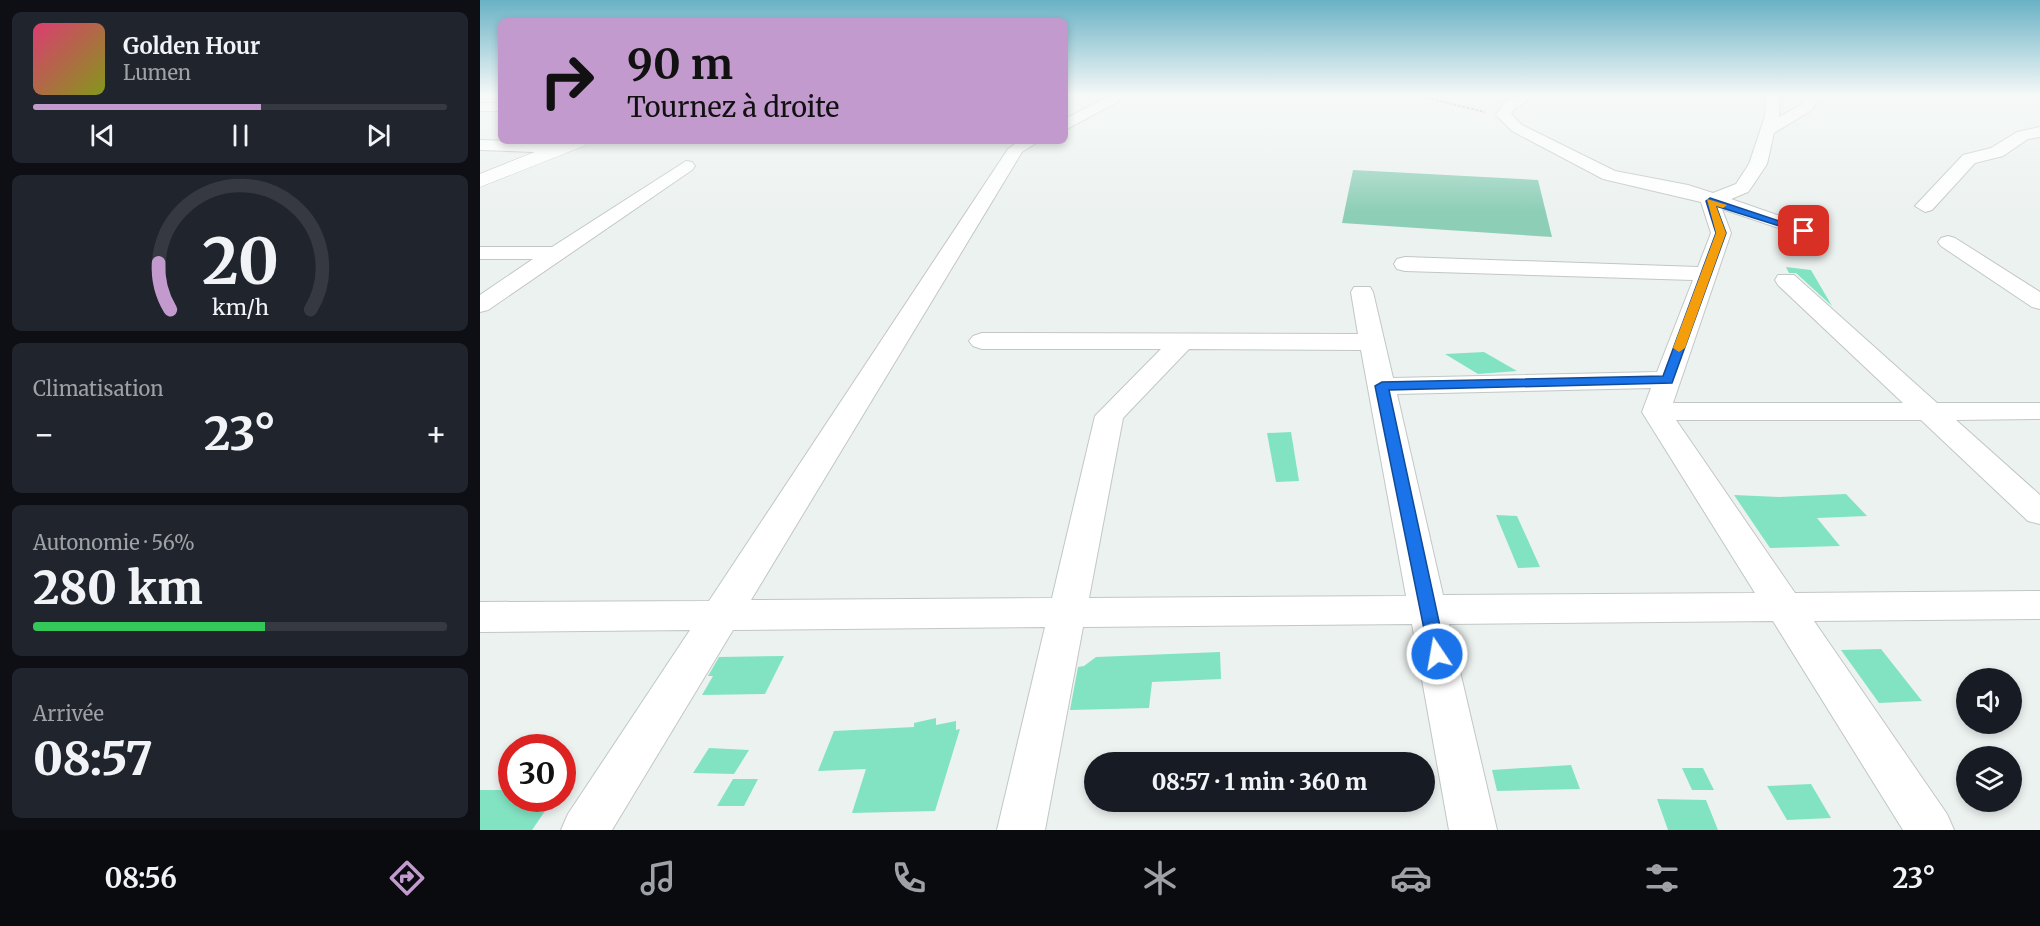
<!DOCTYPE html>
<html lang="fr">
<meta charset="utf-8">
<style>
:root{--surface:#171b24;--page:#20242c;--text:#f1f3f6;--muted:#9ea1a6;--line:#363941;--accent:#c29acd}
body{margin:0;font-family:Merriweather,serif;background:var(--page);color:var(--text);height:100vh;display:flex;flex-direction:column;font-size:22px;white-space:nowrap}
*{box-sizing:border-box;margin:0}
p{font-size:20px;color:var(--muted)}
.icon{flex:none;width:33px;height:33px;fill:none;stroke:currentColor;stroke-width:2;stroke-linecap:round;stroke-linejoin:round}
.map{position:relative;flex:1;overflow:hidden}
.drawer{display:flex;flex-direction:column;gap:12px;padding:12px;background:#0d0f14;width:480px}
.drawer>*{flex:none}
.hud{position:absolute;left:18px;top:18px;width:570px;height:126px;border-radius:9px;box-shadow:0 3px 9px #0003;background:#c29acd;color:#111;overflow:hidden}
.controls{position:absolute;left:1476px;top:668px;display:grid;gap:12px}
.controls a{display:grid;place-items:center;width:66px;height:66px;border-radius:50%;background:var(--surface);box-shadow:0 3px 9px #0003;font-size:30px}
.speed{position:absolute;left:18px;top:734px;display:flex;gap:12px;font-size:30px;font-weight:700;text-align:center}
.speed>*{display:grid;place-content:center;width:78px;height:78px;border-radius:50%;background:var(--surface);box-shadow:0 3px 9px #0003;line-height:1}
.speed .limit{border:9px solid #d22;background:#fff;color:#111}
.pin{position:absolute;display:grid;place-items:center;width:51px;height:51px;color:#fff;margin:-26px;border-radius:12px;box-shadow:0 3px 9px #0006}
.me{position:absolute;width:66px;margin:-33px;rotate:348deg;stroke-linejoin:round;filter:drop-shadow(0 0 4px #0008)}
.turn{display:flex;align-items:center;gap:21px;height:126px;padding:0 30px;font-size:27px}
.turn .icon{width:78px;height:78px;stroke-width:2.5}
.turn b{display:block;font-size:42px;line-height:51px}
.big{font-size:45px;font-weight:800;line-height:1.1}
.drawer .widget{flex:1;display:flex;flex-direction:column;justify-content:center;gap:9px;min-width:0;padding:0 21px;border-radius:9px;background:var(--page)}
.drawer .dial{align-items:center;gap:0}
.dial svg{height:156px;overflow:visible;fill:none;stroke:var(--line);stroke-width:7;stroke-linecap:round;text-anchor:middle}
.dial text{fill:var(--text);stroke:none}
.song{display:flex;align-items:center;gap:18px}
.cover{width:72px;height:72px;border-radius:9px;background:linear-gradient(135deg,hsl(340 70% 55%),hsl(70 70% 35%))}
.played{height:6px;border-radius:3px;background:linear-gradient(90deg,var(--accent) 55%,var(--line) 55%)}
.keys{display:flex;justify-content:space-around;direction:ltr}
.heat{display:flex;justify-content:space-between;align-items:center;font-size:33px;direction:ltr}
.charge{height:9px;border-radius:4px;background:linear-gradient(90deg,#34c759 56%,var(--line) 0)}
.trip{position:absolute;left:604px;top:752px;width:351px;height:60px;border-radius:30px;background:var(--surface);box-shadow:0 3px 9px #0003;font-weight:800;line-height:60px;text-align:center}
.menu{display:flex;height:96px;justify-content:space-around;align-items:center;background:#090b0e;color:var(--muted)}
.menu .icon{width:42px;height:42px}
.menu .active{color:var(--accent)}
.menu b{font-size:27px;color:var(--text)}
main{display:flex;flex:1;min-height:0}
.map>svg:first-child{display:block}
.green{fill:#8dceb7}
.building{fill:#82e3c3}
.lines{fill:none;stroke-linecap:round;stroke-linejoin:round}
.street-casing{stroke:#c2c7c5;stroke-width:2}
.secondary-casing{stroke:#c2c7c5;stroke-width:1}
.path{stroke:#999d9b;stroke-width:2;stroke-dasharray:3 1.5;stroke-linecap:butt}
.street{fill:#fff;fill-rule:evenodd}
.secondary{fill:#fff;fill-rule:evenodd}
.route{fill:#1a73e8;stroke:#114b97;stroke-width:1.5}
.slow{fill:#f59e0b}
</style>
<main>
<section class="drawer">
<div class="widget">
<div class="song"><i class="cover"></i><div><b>Golden Hour</b><p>Lumen</p></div></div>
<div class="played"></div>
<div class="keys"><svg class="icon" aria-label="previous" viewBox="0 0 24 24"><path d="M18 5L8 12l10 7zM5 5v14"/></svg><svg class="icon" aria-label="pause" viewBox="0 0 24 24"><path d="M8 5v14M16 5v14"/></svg><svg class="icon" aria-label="next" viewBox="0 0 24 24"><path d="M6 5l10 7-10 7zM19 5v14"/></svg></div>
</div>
<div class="widget dial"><svg viewBox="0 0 100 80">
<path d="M14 69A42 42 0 1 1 86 69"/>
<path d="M14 69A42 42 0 0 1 8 45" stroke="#c29acd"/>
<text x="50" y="56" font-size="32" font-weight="700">20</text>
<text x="50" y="72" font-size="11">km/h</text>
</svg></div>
<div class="widget"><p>Climatisation</p>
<div class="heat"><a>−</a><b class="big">23°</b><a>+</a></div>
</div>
<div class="widget"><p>Autonomie · 56%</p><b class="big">280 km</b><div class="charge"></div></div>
<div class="widget"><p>Arrivée</p><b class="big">08:57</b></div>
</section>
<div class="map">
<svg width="1560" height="830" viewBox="0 0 1560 830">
<rect width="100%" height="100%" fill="#ecf2f0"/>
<path class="green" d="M873,170L1058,180L1072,237L862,223Z"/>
<path class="building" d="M1306,267L1331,270L1352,306L1316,273H1309Z
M1004,352L1037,371L998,374L965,354Z
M811,432L819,481L796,482L787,433Z
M1366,494L1387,516L1337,518L1360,546L1290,548L1254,495L1299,497Z
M1016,515L1037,516L1060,567L1038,568Z
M1401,649L1442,701L1399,703L1361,650Z
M740,652L741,679L672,682L669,708L590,710L598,667L604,666L616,657Z
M304,656L285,694L222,695L233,676H228L239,657Z
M456,718V725L476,721V730L480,729L455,811L372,813L386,769L338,771L354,731L434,727V723Z
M229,748L269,750L254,774L213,773Z
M1091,765L1100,789L1017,791L1012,770Z
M1202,768H1223L1234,790H1212Z
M253,779H278L264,806H237Z
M1331,784L1351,818L1307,820L1287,786Z
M0,790H32V798H67L59,811H65L52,830H0Z
M1177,799L1226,800L1238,830H1188Z"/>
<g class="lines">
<defs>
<path id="street" d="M631,95H650L585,130V119Z
M1039,95H1058L1035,108L1031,114L1042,125L1135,171L1208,185L1233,193L1256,184L1269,164L1285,116L1286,95H1300L1299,117L1321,105L1325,95H1339L1332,110L1294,133L1287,164L1271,188L1268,192L1251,199L1332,227L1335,231L1332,235L1325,237L1242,209L1251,233L1193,403H1423L1298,285L1295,280L1298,275H1314L1457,403H1560V419L1476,420L1560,495V524L1548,521L1441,420H1196L1315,593L1560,591V619L1334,621L1467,814L1474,830H1423L1293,621L969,624L1017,830H969L932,624L603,627L565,830H517L565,627L253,630L132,830H81L88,814L210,630L0,632V602L229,601L528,149L539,141H559L542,152L271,600L572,598L615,416L681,349H502L493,346L489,341L493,336L502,333L878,334L871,292L874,287H890L893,292L913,378L1177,372L1213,280L925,271L917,269L914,264L917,259L925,257L1218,267L1231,233L1221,202L1123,179L1032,131L1016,115L1025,102ZM709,349L881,350L926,596L609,598L643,418ZM1171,388L1162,412L1275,593L963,595L917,394Z
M0,103H21V111H0Z
M1560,127V137L1548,139L1523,156L1495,163L1452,210L1445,212L1435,206L1483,155L1511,148L1537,132Z
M0,140L81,143L89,148L81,153L0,150Z
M206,161L212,162L215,166L212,170L8,310L0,312V295L53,259H0V247H72Z
M1468,236L1475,238L1560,292V309L1552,307L1461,246L1458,242L1461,238Z"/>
<path id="secondary" d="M82,141H108L106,145L0,187V174Z"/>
</defs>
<use href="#street" class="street-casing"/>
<use href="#secondary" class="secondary-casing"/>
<path class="path" d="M934,95L1005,112"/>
<use href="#street" class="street"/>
<use href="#secondary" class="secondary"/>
</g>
<linearGradient id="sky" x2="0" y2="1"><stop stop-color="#69b2c5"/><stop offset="0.45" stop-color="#f6f9f8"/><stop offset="1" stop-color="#f6f9f8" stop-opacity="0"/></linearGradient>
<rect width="1560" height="212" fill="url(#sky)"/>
<path class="route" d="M1230,198L1329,231L1321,233L1236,206L1246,233L1192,383L909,390L966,654L964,659L957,661L950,659L895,386L902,382L1183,376L1236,233L1226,201Z"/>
<path class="slow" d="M1227,199L1247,205L1243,208L1236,206L1246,233L1205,348L1199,352L1193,348L1236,233Z"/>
</svg>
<div class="controls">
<a><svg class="icon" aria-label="sound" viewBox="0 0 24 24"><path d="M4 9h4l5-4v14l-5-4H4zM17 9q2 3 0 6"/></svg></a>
<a><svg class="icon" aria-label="layers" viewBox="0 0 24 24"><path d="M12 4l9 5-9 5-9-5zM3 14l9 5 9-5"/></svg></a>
</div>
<div class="speed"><div class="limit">30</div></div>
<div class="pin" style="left:1324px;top:231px;background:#d93025"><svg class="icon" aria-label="arrive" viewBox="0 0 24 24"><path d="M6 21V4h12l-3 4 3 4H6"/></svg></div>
<svg class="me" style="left:957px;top:654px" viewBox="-20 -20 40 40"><circle r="17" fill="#1a73e8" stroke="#fff" stroke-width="3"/><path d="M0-11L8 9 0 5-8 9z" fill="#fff"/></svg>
<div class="trip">08:57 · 1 min · 360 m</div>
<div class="hud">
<div class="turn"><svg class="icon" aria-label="right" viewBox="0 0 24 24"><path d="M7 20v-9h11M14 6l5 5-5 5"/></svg><div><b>90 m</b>Tournez à droite</div></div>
</div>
</div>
</main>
<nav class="menu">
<b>08:56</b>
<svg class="icon active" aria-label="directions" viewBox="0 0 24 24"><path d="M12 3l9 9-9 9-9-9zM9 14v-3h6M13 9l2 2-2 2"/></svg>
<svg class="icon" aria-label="music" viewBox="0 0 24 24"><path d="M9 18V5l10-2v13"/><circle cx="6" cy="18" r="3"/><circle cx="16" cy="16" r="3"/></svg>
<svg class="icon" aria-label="phone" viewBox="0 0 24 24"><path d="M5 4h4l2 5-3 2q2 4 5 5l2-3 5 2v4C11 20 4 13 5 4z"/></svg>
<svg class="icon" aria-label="climate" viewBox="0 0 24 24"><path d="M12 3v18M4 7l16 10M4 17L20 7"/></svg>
<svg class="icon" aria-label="car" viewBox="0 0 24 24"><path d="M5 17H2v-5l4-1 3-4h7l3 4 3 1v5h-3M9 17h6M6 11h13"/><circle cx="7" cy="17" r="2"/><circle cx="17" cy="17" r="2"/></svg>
<svg class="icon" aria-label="filters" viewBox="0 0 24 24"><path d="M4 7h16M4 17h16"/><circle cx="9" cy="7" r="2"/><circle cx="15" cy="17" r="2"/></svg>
<b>23°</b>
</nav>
